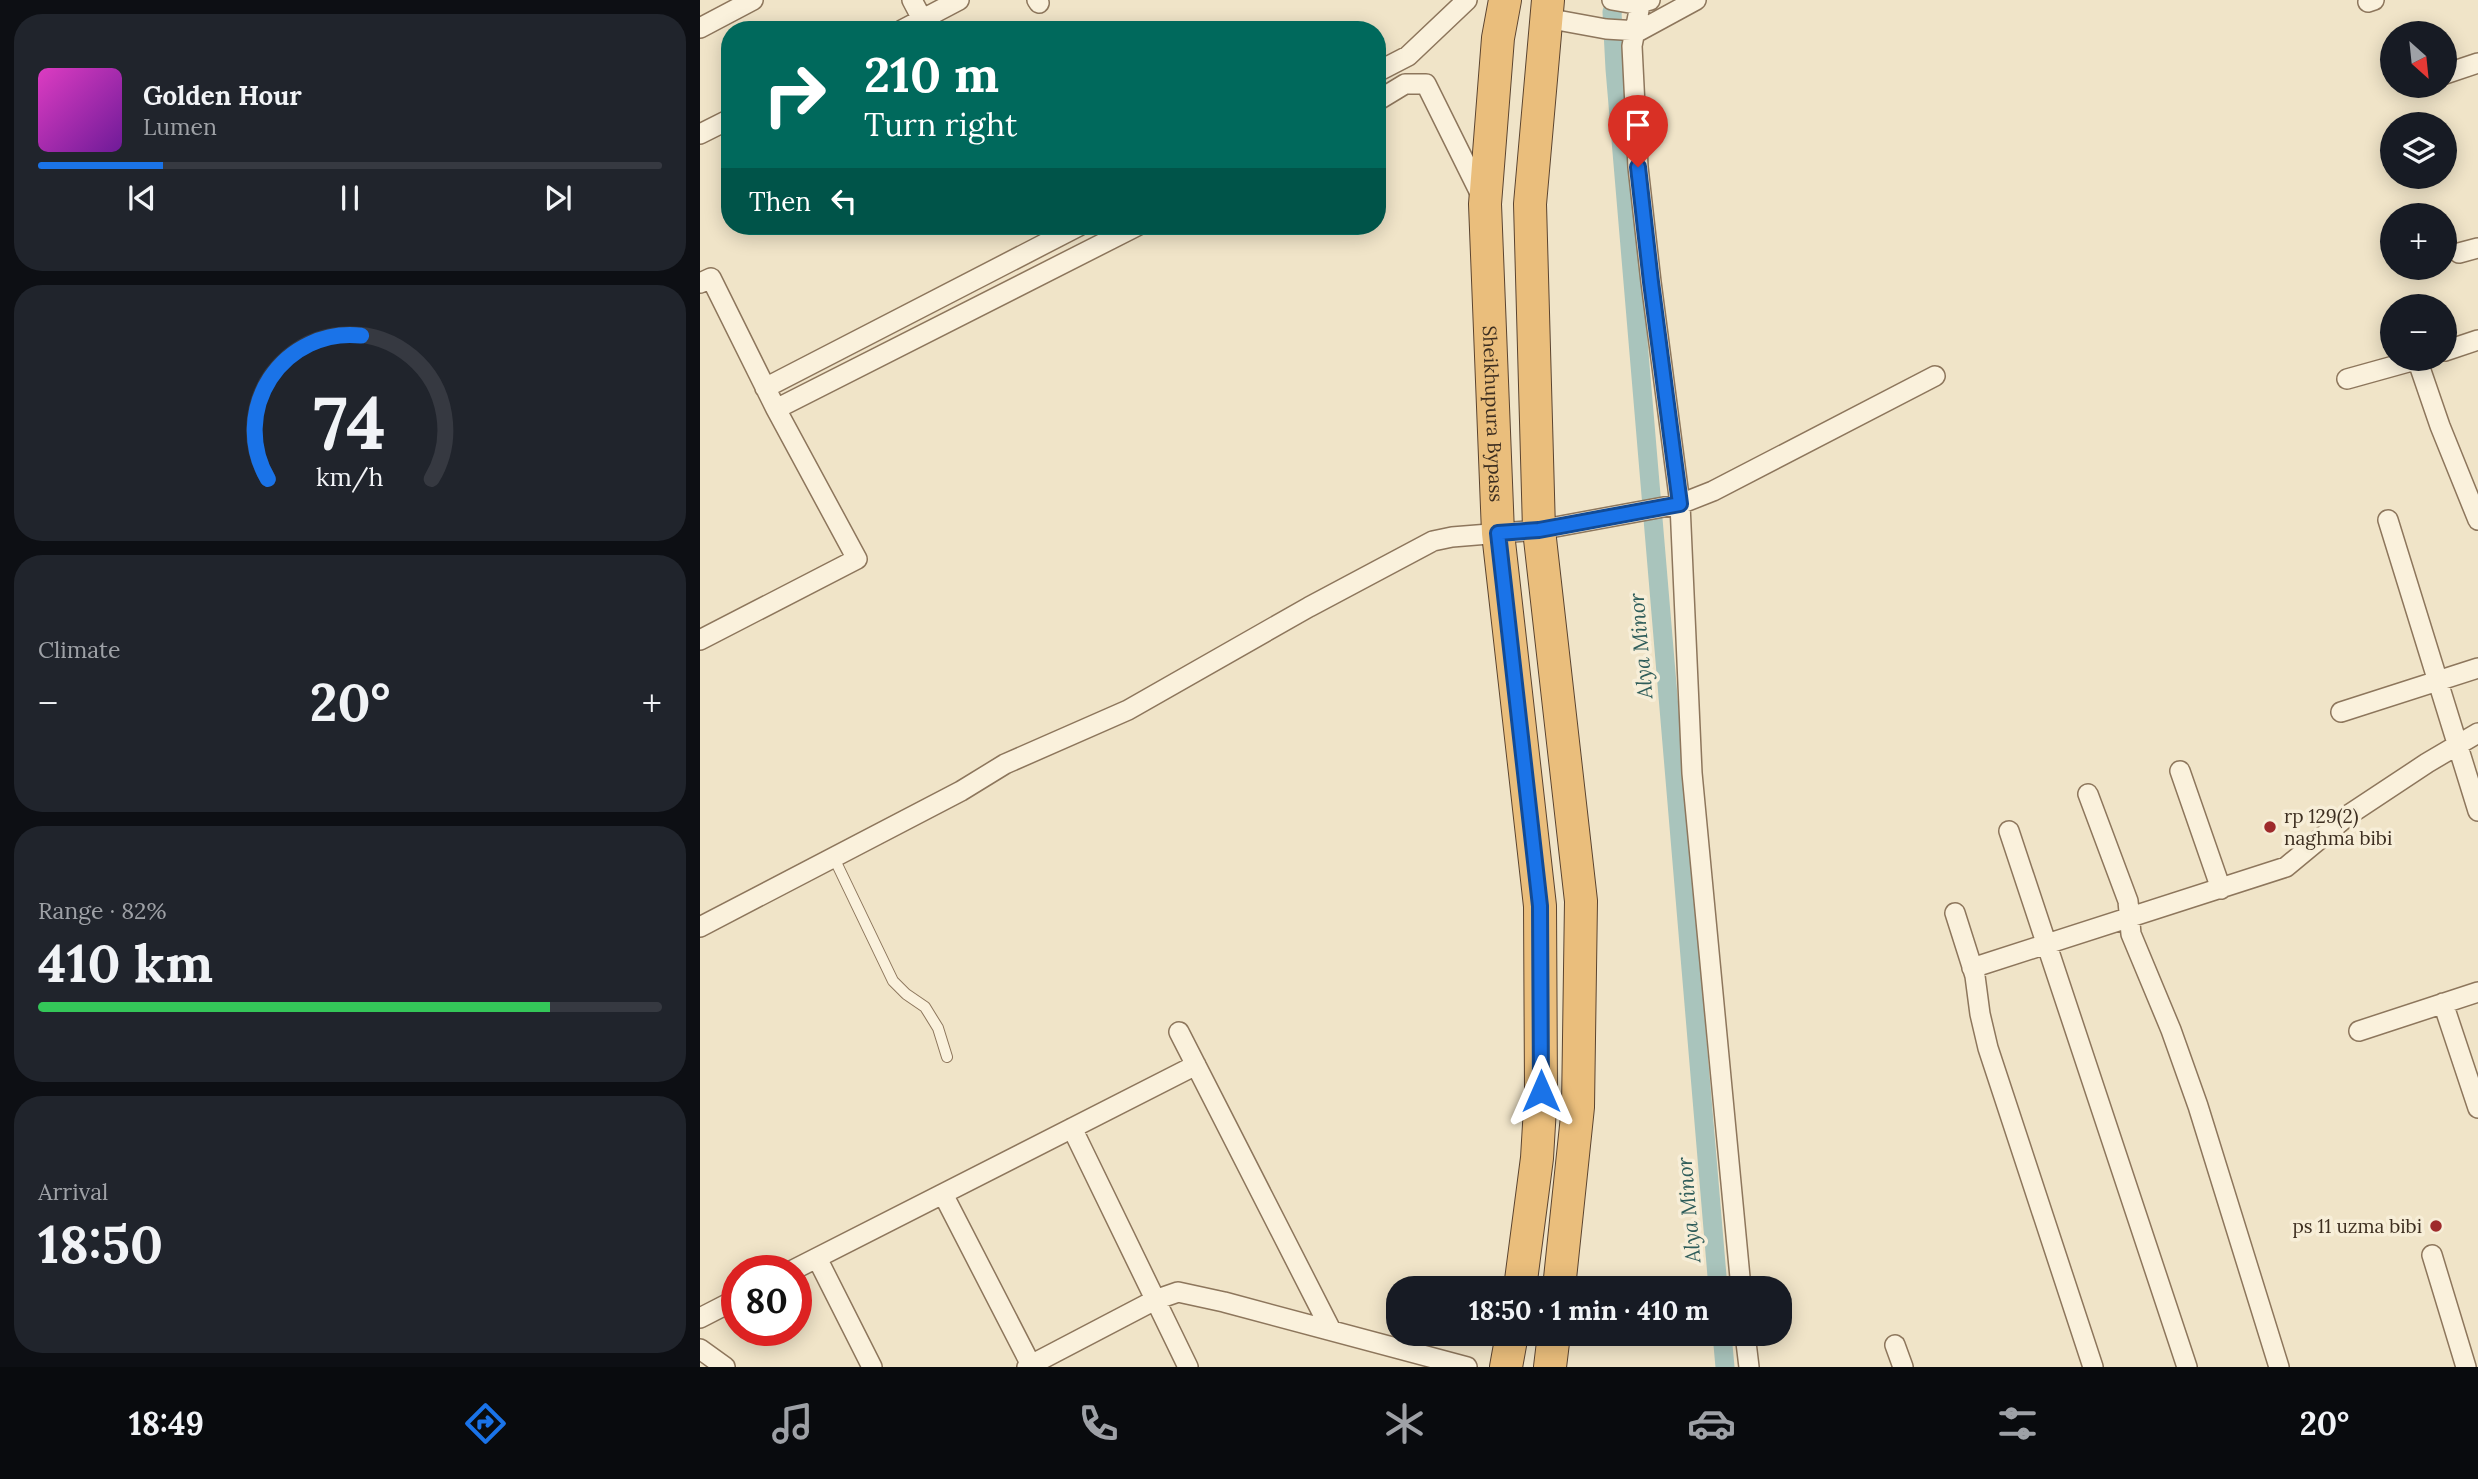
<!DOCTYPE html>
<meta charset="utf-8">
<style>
:root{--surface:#171b24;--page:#20242c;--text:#f1f3f6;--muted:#9ea1a6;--line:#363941;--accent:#1a73e8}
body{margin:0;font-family:Lora,serif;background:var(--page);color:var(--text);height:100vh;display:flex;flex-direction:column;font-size:26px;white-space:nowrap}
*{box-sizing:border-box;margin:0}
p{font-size:23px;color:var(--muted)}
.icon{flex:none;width:38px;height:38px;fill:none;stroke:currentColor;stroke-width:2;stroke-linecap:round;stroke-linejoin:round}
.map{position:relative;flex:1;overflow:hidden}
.sheet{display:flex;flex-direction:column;gap:14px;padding:14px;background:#0d0f14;width:700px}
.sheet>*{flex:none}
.hud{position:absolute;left:21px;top:21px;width:665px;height:214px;border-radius:28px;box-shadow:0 4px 18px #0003;background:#00695c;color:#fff;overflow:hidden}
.needle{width:46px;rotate:153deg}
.controls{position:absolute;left:1680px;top:21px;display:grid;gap:14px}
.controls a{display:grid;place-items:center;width:77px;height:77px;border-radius:50%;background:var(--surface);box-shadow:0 4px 18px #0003;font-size:35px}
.speed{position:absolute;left:21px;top:1255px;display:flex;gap:14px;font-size:35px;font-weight:700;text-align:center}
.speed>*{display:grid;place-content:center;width:91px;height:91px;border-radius:50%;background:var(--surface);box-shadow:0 4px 18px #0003;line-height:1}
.speed .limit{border:10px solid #d22;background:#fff;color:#111}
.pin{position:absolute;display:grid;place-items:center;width:60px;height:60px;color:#fff;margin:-72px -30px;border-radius:50% 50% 50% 0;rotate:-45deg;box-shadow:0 0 7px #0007}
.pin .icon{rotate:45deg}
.me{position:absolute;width:77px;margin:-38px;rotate:0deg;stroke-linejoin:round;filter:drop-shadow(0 0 5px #0008)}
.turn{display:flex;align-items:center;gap:24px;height:147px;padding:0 28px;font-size:32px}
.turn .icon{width:91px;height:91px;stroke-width:2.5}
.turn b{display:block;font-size:49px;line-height:60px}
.then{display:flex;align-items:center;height:66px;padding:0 28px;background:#0003;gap:14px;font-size:26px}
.big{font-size:52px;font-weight:700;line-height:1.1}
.sheet .card{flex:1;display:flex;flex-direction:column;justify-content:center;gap:10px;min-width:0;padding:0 24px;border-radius:28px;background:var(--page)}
.sheet .dial{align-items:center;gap:0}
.dial svg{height:182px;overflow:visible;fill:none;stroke:var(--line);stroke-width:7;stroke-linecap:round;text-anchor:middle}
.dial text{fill:var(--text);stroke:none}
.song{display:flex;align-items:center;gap:21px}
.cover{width:84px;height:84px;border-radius:10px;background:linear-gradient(135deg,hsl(310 70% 55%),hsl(280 70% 35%))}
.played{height:7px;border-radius:4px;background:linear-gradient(90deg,var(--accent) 20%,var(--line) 20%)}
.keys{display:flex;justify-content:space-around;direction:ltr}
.heat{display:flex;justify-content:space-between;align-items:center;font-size:38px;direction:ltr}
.charge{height:10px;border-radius:5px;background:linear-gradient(90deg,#34c759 82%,var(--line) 0)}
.trip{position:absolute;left:686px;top:1276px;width:406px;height:70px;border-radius:28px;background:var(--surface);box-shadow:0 4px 18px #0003;font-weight:700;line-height:70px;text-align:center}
.tabs{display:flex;height:112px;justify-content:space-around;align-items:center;background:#090b0e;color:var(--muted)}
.tabs .icon{width:49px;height:49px}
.tabs .on{color:var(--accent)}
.tabs b{font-size:32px;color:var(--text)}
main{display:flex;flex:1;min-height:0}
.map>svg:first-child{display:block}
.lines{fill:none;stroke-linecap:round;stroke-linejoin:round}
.canal{stroke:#a9c4bc;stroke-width:19}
.service-casing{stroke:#8d765c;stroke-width:12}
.minor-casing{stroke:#8d765c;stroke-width:22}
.trunk-casing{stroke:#5b4430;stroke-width:34}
.service{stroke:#faf1dc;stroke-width:10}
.minor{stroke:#faf1dc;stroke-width:19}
.trunk{stroke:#eabe7c;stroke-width:32}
.route-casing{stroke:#114b97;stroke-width:18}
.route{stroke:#1a73e8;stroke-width:12}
.poi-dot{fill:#9e2a2b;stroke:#f7eed8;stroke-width:2.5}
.labels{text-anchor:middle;stroke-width:7;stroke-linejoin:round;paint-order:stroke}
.street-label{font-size:19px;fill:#3d2e20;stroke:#f7eed8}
.poi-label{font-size:19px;fill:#3d2e20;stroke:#f7eed8;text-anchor:start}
.water-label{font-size:21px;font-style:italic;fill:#2f5d5a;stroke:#f7eed8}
</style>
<main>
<section class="sheet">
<div class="card">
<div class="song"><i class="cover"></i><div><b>Golden Hour</b><p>Lumen</p></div></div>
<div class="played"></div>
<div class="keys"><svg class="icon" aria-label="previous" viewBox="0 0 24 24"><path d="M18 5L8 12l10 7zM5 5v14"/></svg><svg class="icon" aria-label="pause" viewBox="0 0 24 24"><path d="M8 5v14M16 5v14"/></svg><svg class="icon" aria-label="next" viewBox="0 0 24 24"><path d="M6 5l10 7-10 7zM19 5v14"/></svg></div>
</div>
<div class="card dial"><svg viewBox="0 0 100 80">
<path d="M14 69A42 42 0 1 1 86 69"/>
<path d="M14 69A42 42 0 0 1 55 6" stroke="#1a73e8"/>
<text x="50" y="56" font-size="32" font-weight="700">74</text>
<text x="50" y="72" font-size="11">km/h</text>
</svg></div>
<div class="card"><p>Climate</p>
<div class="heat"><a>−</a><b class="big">20°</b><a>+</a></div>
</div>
<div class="card"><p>Range · 82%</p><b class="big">410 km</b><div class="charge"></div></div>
<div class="card"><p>Arrival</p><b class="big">18:50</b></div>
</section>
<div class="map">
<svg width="1778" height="1367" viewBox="0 0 1778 1367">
<rect width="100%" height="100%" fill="#f0e4c8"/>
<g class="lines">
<path class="canal" d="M917,0L912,12L915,69L1018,1288
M1022,1334L1025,1367"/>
<defs>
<path id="service" d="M134,858L193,981L206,994L225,1007L238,1028L247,1057"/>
<path id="minor" d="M212,0L222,19
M337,0L339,3
M912,0L935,4L950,0
M941,0L932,46L938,167L951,282L980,504L992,773L1041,1288
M1668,2L1674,0
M846,18L906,29L939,31L996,0
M0,28L53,0
M202,30L259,0
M677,72L708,56L767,0
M1745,74L1778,63
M677,101L705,84H726L782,197
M0,134L30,119
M1759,253L1778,248
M0,283L11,278L76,409L157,559L0,640
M1745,351L1778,340
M1717,359L1740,426L1778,520
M1647,379L1719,359
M65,388L379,226
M76,409L437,226
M1688,520L1778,811
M1641,712L1778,668
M1480,771L1521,889
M1388,794L1428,901L1431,934L1471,1030L1498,1106L1579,1367
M1309,831L1487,1367
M1255,913L1275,976L1280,1014L1288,1048L1393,1367
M0,927L261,791L305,764L428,710L609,607L733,541L752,537L839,530L980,504L1013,491L1235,376
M1272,968L1586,867L1650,814L1727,763L1778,733
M1743,1003L1778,1108
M1659,1031L1778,992
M479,1032L631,1330
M372,1128L488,1367
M243,1194L332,1367
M1732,1255L1766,1367
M117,1258L172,1367
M93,1270L496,1065
M0,1318L37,1299
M1045,1334L1049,1367
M1195,1345L1203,1367
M0,1349L25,1367
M327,1367L455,1300L478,1292L524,1302L767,1367"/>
<g id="trunk">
<path id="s1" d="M805,0L798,38L785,204L798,533L840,906L841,1091L837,1158L820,1288"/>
<path d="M848,0L830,204L839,530L881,901L878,1107L859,1288"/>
<path d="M806,1367L812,1334"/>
<path d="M850,1367L854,1334"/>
</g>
</defs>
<use href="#service" class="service-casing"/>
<use href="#minor" class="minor-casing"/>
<use href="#trunk" class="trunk-casing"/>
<use href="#service" class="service"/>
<use href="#minor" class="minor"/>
<use href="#trunk" class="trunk"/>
</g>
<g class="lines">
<defs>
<path id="route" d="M841,1091L840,906L798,533L839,530L980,504L951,282L938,167"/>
</defs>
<use href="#route" class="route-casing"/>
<use href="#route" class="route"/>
</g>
<g class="poi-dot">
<circle cx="1570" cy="827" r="7"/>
<circle cx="1736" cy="1226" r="7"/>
</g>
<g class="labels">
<g class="street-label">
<text dy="7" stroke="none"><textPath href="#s1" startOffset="415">Sheikhupura Bypass</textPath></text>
</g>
<g class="poi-label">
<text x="1584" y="823">rp 129(2)<tspan x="1584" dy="22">naghma bibi</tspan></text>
<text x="1722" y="1233" text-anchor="end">ps 11 uzma bibi</text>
</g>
<g class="water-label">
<text transform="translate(941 646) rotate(-95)" y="7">Alya Minor</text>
<text transform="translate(989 1210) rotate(-95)" y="7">Alya Minor</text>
</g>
</g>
</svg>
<div class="controls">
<a><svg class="needle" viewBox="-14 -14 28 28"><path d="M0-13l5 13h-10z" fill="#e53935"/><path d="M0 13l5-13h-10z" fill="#9ea1a6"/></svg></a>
<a><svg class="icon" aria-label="layers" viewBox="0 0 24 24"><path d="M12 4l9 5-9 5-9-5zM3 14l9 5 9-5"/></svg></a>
<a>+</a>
<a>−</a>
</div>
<div class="speed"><div class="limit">80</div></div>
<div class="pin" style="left:938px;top:167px;background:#d93025"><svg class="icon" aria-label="arrive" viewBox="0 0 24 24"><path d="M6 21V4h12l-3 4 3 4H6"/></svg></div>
<svg class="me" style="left:841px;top:1091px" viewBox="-20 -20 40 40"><path d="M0-17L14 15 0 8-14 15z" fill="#1a73e8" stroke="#fff" stroke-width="4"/></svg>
<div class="trip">18:50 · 1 min · 410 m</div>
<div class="hud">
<div class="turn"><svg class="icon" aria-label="right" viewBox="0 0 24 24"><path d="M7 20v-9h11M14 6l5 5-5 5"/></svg><div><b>210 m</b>Turn right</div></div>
<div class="then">Then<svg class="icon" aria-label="left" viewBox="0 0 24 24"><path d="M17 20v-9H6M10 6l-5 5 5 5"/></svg></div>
</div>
</div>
</main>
<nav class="tabs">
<b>18:49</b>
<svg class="icon on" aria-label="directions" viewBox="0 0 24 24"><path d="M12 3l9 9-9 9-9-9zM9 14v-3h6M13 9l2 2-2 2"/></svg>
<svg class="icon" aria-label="music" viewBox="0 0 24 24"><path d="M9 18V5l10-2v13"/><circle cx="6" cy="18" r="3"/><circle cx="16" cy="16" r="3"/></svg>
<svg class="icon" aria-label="phone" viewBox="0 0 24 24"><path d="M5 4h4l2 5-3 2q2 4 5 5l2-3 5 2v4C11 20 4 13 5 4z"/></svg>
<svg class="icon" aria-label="climate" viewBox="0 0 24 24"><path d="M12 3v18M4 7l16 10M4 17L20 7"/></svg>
<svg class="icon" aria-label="car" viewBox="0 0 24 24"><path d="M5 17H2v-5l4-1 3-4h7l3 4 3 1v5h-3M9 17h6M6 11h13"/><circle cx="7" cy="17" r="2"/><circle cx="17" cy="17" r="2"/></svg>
<svg class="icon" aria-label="filters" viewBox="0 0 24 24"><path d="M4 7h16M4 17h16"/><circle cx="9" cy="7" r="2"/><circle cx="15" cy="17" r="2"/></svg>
<b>20°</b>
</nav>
